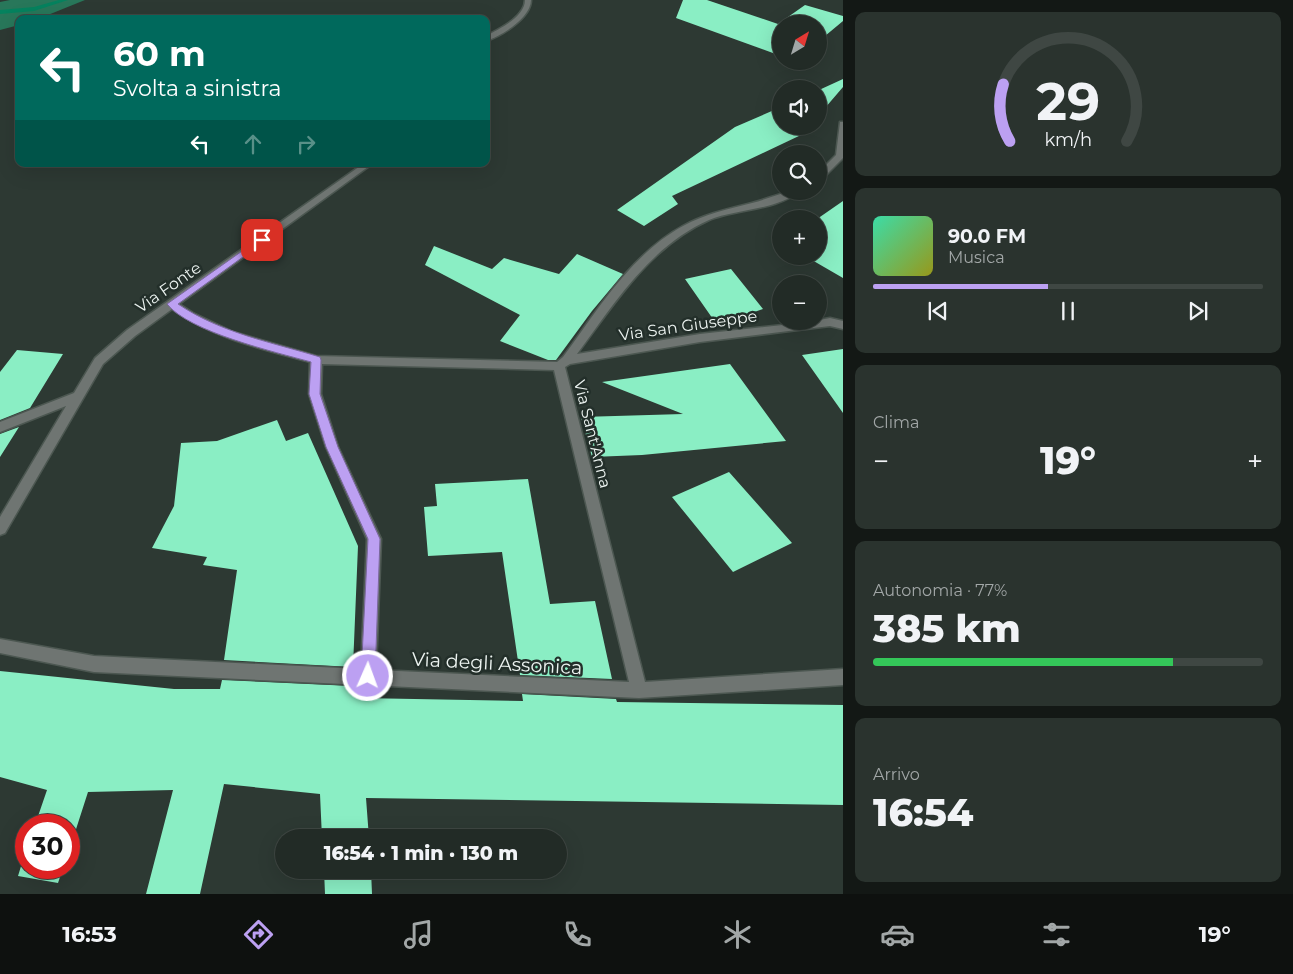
<!DOCTYPE html>
<html lang="it">
<meta charset="utf-8">
<style>
:root{--surface:#222b26;--page:#2a332e;--text:#f1f3f6;--muted:#a2a7a7;--line:#3f4743;--accent:#bca0f2}
body{margin:0;font-family:Montserrat,sans-serif;background:var(--page);color:var(--text);height:100vh;display:flex;flex-direction:column;font-size:19px;white-space:nowrap}
*{box-sizing:border-box;margin:0}
p{font-size:16px;color:var(--muted)}
.icon{flex:none;width:28px;height:28px;fill:none;stroke:currentColor;stroke-width:2;stroke-linecap:round;stroke-linejoin:round}
.map{position:relative;flex:1;overflow:hidden}
.side{display:flex;flex-direction:column;gap:12px;padding:12px;background:#131815;width:450px}
.side>*{flex:none}
.top-card{position:absolute;left:15px;top:15px;width:475px;height:152px;border-radius:10px;box-shadow:0 5px 20px #0002,0 0 0 1px var(--line);background:#00695c;color:#fff;overflow:hidden}
.needle{width:32px;rotate:38deg}
.controls{position:absolute;left:772px;top:15px;display:grid;gap:10px}
.controls a{display:grid;place-items:center;width:55px;height:55px;border-radius:50%;background:var(--surface);box-shadow:0 5px 20px #0002,0 0 0 1px var(--line);font-size:25px}
.speed{position:absolute;left:15px;top:814px;display:flex;gap:10px;font-size:25px;font-weight:700;text-align:center}
.speed>*{display:grid;place-content:center;width:65px;height:65px;border-radius:50%;background:var(--surface);box-shadow:0 5px 20px #0002,0 0 0 1px var(--line);line-height:1}
.speed .limit{border:8px solid #d22;background:#fff;color:#111}
.pin{position:absolute;display:grid;place-items:center;width:42px;height:42px;color:#fff;margin:-21px;border-radius:10px;box-shadow:0 2px 8px #0006}
.me{position:absolute;width:55px;margin:-28px;rotate:2deg;stroke-linejoin:round;filter:drop-shadow(0 0 4px #0008)}
.turn{display:flex;align-items:center;gap:18px;height:105px;padding:0 15px;font-size:22px}
.turn .icon{width:65px;height:65px;stroke-width:2.5}
.turn b{display:block;font-size:35px;line-height:42px}
.lanes{display:flex;align-items:center;height:48px;padding:0 15px;background:#0003;justify-content:center;gap:25px;direction:ltr}
.lanes .off{opacity:.35}
.big{font-size:38px;font-weight:800;line-height:1.1}
.side .widget{flex:1;display:flex;flex-direction:column;justify-content:center;gap:8px;min-width:0;padding:0 18px;border-radius:10px;background:var(--page)}
.side .dial{align-items:center;gap:0}
.dial svg{height:130px;overflow:visible;fill:none;stroke:var(--line);stroke-width:7;stroke-linecap:round;text-anchor:middle}
.dial text{fill:var(--text);stroke:none}
.song{display:flex;align-items:center;gap:15px}
.cover{width:60px;height:60px;border-radius:8px;background:linear-gradient(135deg,hsl(160 70% 55%),hsl(60 70% 35%))}
.played{height:5px;border-radius:2px;background:linear-gradient(90deg,var(--accent) 45%,var(--line) 45%)}
.keys{display:flex;justify-content:space-around;direction:ltr}
.heat{display:flex;justify-content:space-between;align-items:center;font-size:28px;direction:ltr}
.charge{height:8px;border-radius:4px;background:linear-gradient(90deg,#34c759 77%,var(--line) 0)}
.trip{position:absolute;left:275px;top:829px;width:292px;height:50px;border-radius:25px;background:var(--surface);box-shadow:0 5px 20px #0002,0 0 0 1px var(--line);font-weight:800;line-height:50px;text-align:center}
.menu{display:flex;height:80px;justify-content:space-around;align-items:center;background:#0e110f;color:var(--muted)}
.menu .icon{width:35px;height:35px}
.menu .on{color:var(--accent)}
.menu b{font-size:22px;color:var(--text)}
main{display:flex;flex:1;min-height:0}
.map>svg:first-child{display:block}
.forest{fill:#28775a}
.lines{fill:none;stroke-linecap:round;stroke-linejoin:round}
.stream{fill:#05825e;fill-rule:evenodd}
.building{fill:#8aeec4}
.street-casing{stroke:#4c5751;stroke-width:3}
.street{fill:#6f7572;fill-rule:evenodd}
.route{fill:#bca0f2;stroke:#7a689d}
.labels{text-anchor:middle;stroke-width:5;stroke-linejoin:round;paint-order:stroke}
.street-label{font-size:16px;fill:#ecf3f0;stroke:#232f2a}
.near-street-label{font-size:19px;fill:#ecf3f0;stroke:#232f2a}
</style>
<main>
<div class="map">
<svg width="843" height="894" viewBox="0 0 843 894">
<rect width="100%" height="100%" fill="#2d3933"/>
<path class="forest" d="M10,0H85L38,19H19V25L0,30V2Z"/>
<g class="lines">
<path class="stream" d="M59,0H68L34,11L0,14V10L34,7Z"/>
</g>
<path class="building" d="M683,0H707L778,24L805,5L843,16V21L819,41V24H781V56L676,18Z
M843,79V87L819,115V90Z
M781,107V126H809L801,135L672,196L678,204L644,226L617,210L735,127Z
M843,201V278L805,256H819V219H817Z
M434,246L492,269L504,258L559,274L577,254L623,274L592,311L556,360H548L500,341L520,315L425,265Z
M731,269L763,309L725,322H715L685,279Z
M843,349V413L802,355Z
M17,350L63,354L30,408L0,420V372Z
M730,364L786,441L642,455L592,457L581,417L683,414L602,382Z
M277,420L286,441L308,433L358,546L353,667L224,660L237,570L203,565L207,557L152,548L174,506L181,443L217,441Z
M19,427L0,457V434Z
M729,472L792,543L733,572L672,497Z
M528,479L550,604L595,601L612,679L520,675L502,552L428,556L424,507L437,506L435,484Z
M0,671L174,689H220L222,680L352,686V689H360V698L523,701L522,694L616,699L617,702L843,705V805L366,798L369,838H322L320,794L224,784L200,894H146L173,790L88,792L69,851V825H35L47,790L0,777Z
M26,850V868H63L58,883L18,876Z
M324,870H371L372,894H325Z"/>
<g class="lines">
<defs>
<path id="street" d="M525,0H531C531,18 501,36 486,41V36C499,29 525,17 525,0Z
M840,122H843V158L822,179L819,180V172L836,155Z
M363,164H372L179,304L193,313L233,332L316,356L557,362L563,357C597,311 631,254 683,226C705,214 728,209 752,203C768,199 783,191 799,191C779,210 735,209 709,220C650,246 614,304 577,354L700,334L819,321V320L830,318L843,321V329L830,326L700,342L570,364L565,367L645,682L843,669V685L639,698L94,672L0,653V639L94,656L361,669L367,539L326,447L309,394L310,362C263,349 213,338 172,309L135,336L103,364L5,533L0,535V517L66,406L0,432V422L74,393L95,358L127,330ZM322,364L554,370L629,682L376,670L381,539L338,447L321,394Z"/>
</defs>
<use href="#street" class="street-casing"/>
<use href="#street" class="street"/>
</g>
<path class="route" d="M262,237L266,240L265,241L178,304C221,333 271,342 320,357L321,360L320,394L338,447L380,539L375,676L373,681L368,683L363,681L361,676L368,539L326,447L309,394L311,362C275,352 189,332 167,304Z"/>
<g class="labels">
<g class="street-label">
<text transform="translate(168 287) rotate(-35)" y="6">Via Fonte</text>
<text transform="translate(688 325) rotate(-8)" y="6">Via San Giuseppe</text>
<text transform="translate(593 434) rotate(76)" y="6">Via Sant'Anna</text>
</g>
<g class="near-street-label">
<text transform="translate(497 663) rotate(3)" y="7">Via degli Assonica</text>
</g>
</g>
</svg>
<div class="controls">
<a><svg class="needle" viewBox="-14 -14 28 28"><path d="M0-13l5 13h-10z" fill="#e53935"/><path d="M0 13l5-13h-10z" fill="#a2a7a7"/></svg></a>
<a><svg class="icon" aria-label="sound" viewBox="0 0 24 24"><path d="M4 9h4l5-4v14l-5-4H4zM17 9q2 3 0 6"/></svg></a>
<a><svg class="icon" aria-label="search" viewBox="0 0 24 24"><circle cx="10" cy="10" r="6"/><path d="M15 15l6 6"/></svg></a>
<a>+</a>
<a>−</a>
</div>
<div class="speed"><div class="limit">30</div></div>
<div class="pin" style="left:262px;top:240px;background:#d93025"><svg class="icon" aria-label="arrive" viewBox="0 0 24 24"><path d="M6 21V4h12l-3 4 3 4H6"/></svg></div>
<svg class="me" style="left:368px;top:676px" viewBox="-20 -20 40 40"><circle r="17" fill="#bca0f2" stroke="#fff" stroke-width="3"/><path d="M0-11L8 9 0 5-8 9z" fill="#fff"/></svg>
<div class="trip">16:54 · 1 min · 130 m</div>
<div class="top-card">
<div class="turn"><svg class="icon" aria-label="left" viewBox="0 0 24 24"><path d="M17 20v-9H6M10 6l-5 5 5 5"/></svg><div><b>60 m</b>Svolta a sinistra</div></div>
<div class="lanes"><svg class="icon" aria-label="left" viewBox="0 0 24 24"><path d="M17 20v-9H6M10 6l-5 5 5 5"/></svg><svg class="icon off" aria-label="ahead" viewBox="0 0 24 24"><path d="M12 20V5M6 11l6-6 6 6"/></svg><svg class="icon off" aria-label="right" viewBox="0 0 24 24"><path d="M7 20v-9h11M14 6l5 5-5 5"/></svg></div>
</div>
</div>
<section class="side">
<div class="widget dial"><svg viewBox="0 0 100 80">
<path d="M14 69A42 42 0 1 1 86 69"/>
<path d="M14 69A42 42 0 0 1 10 34" stroke="#bca0f2"/>
<text x="50" y="56" font-size="32" font-weight="700">29</text>
<text x="50" y="72" font-size="11">km/h</text>
</svg></div>
<div class="widget">
<div class="song"><i class="cover"></i><div><b>90.0 FM</b><p>Musica</p></div></div>
<div class="played"></div>
<div class="keys"><svg class="icon" aria-label="previous" viewBox="0 0 24 24"><path d="M18 5L8 12l10 7zM5 5v14"/></svg><svg class="icon" aria-label="pause" viewBox="0 0 24 24"><path d="M8 5v14M16 5v14"/></svg><svg class="icon" aria-label="next" viewBox="0 0 24 24"><path d="M6 5l10 7-10 7zM19 5v14"/></svg></div>
</div>
<div class="widget"><p>Clima</p>
<div class="heat"><a>−</a><b class="big">19°</b><a>+</a></div>
</div>
<div class="widget"><p>Autonomia · 77%</p><b class="big">385 km</b><div class="charge"></div></div>
<div class="widget"><p>Arrivo</p><b class="big">16:54</b></div>
</section>
</main>
<nav class="menu">
<b>16:53</b>
<svg class="icon on" aria-label="directions" viewBox="0 0 24 24"><path d="M12 3l9 9-9 9-9-9zM9 14v-3h6M13 9l2 2-2 2"/></svg>
<svg class="icon" aria-label="music" viewBox="0 0 24 24"><path d="M9 18V5l10-2v13"/><circle cx="6" cy="18" r="3"/><circle cx="16" cy="16" r="3"/></svg>
<svg class="icon" aria-label="phone" viewBox="0 0 24 24"><path d="M5 4h4l2 5-3 2q2 4 5 5l2-3 5 2v4C11 20 4 13 5 4z"/></svg>
<svg class="icon" aria-label="climate" viewBox="0 0 24 24"><path d="M12 3v18M4 7l16 10M4 17L20 7"/></svg>
<svg class="icon" aria-label="car" viewBox="0 0 24 24"><path d="M5 17H2v-5l4-1 3-4h7l3 4 3 1v5h-3M9 17h6M6 11h13"/><circle cx="7" cy="17" r="2"/><circle cx="17" cy="17" r="2"/></svg>
<svg class="icon" aria-label="filters" viewBox="0 0 24 24"><path d="M4 7h16M4 17h16"/><circle cx="9" cy="7" r="2"/><circle cx="15" cy="17" r="2"/></svg>
<b>19°</b>
</nav>
